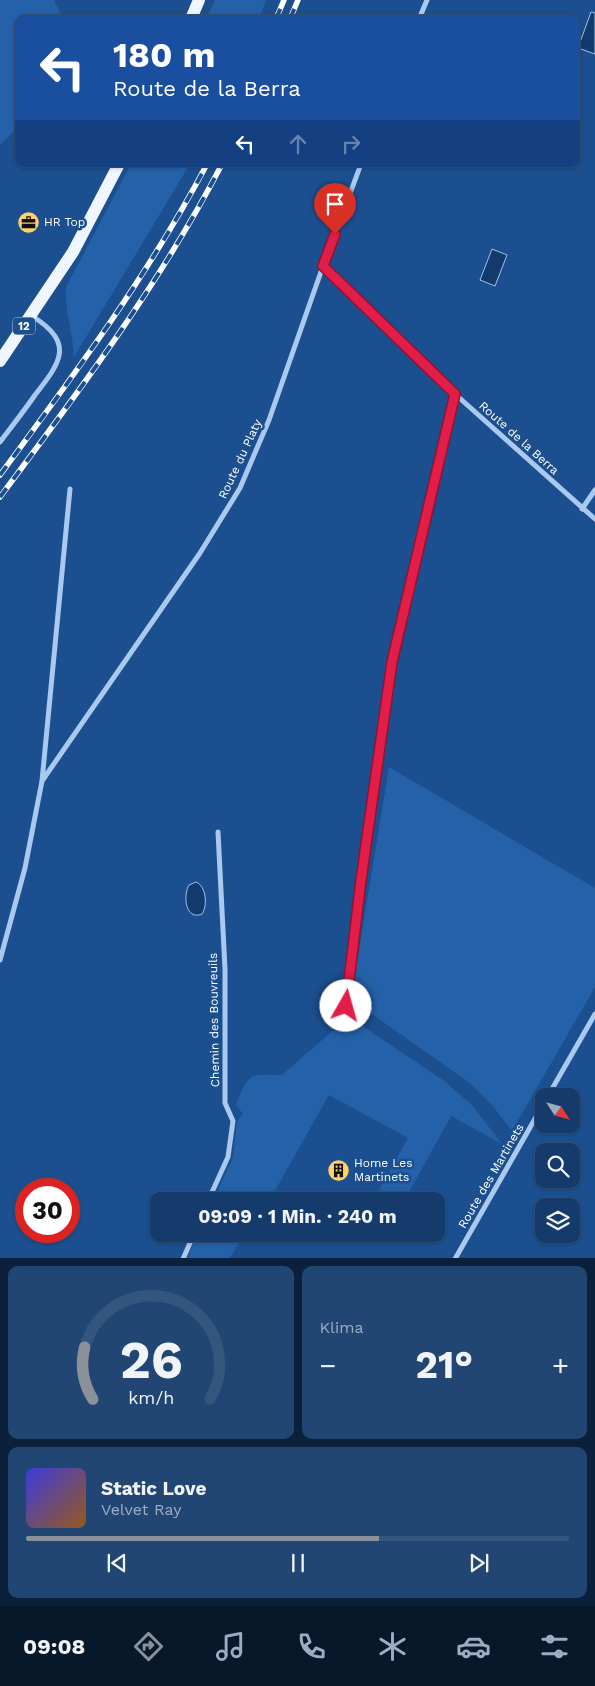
<!DOCTYPE html>
<html lang="de">
<meta charset="utf-8">
<style>
:root{--surface:#143b6b;--page:#214673;--text:#f1f3f6;--muted:#9dadc1;--line:#33557e;--accent:#8c9099}
body{margin:0;font-family:"Work Sans",sans-serif;background:var(--page);color:var(--text);height:100vh;display:flex;flex-direction:column;font-size:19px;white-space:nowrap}
*{box-sizing:border-box;margin:0}
p{font-size:16px;color:var(--muted)}
.icon{flex:none;width:28px;height:28px;fill:none;stroke:currentColor;stroke-width:2;stroke-linecap:round;stroke-linejoin:round}
.map{position:relative;height:1258px;overflow:hidden}
.sheet{display:flex;flex-direction:column;gap:8px;padding:8px;background:#0b203b;flex:1}
.sheet>*{flex:none}
.banner{position:absolute;left:15px;top:15px;width:565px;height:152px;border-radius:10px;box-shadow:0 1px 4px #0004,0 0 0 1px var(--line);background:#1a4fa0;color:#fff;overflow:hidden}
.needle{width:32px;rotate:126deg}
.fabs{position:absolute;left:535px;top:1088px;display:grid;gap:10px}
.fabs a{display:grid;place-items:center;width:45px;height:45px;border-radius:10px;background:var(--surface);box-shadow:0 1px 4px #0004,0 0 0 1px var(--line);font-size:25px}
.speed{position:absolute;left:15px;top:1178px;display:flex;gap:10px;font-size:25px;font-weight:700;text-align:center}
.speed>*{display:grid;place-content:center;width:65px;height:65px;border-radius:50%;background:var(--surface);box-shadow:0 1px 4px #0004,0 0 0 1px var(--line);line-height:1}
.speed .limit{border:8px solid #d22;background:#fff;color:#111}
.pin{position:absolute;display:grid;place-items:center;width:42px;height:42px;color:#fff;margin:-51px -21px;border-radius:50% 50% 50% 0;rotate:-45deg;box-shadow:0 0 5px #0007}
.pin .icon{rotate:45deg}
.me{position:absolute;width:55px;margin:-28px;rotate:7deg;stroke-linejoin:round;filter:drop-shadow(0 0 4px #0008)}
.turn{display:flex;align-items:center;gap:18px;height:105px;padding:0 15px;font-size:22px}
.turn .icon{width:65px;height:65px;stroke-width:2.5}
.turn b{display:block;font-size:35px;line-height:42px}
.lanes{display:flex;align-items:center;height:48px;padding:0 15px;background:#0003;justify-content:center;gap:25px;direction:ltr}
.lanes .off{opacity:.35}
.big{font-size:38px;font-weight:700;line-height:1.1}
.sheet .tile{flex:1;display:flex;flex-direction:column;justify-content:center;gap:8px;min-width:0;padding:0 18px;border-radius:10px;background:var(--page)}
.sheet .dial{align-items:center;gap:0}
.dial svg{height:130px;overflow:visible;fill:none;stroke:var(--line);stroke-width:7;stroke-linecap:round;text-anchor:middle}
.dial text{fill:var(--text);stroke:none}
.song{display:flex;align-items:center;gap:15px}
.cover{width:60px;height:60px;border-radius:8px;background:linear-gradient(135deg,hsl(240 70% 55%),hsl(30 70% 35%))}
.played{height:5px;border-radius:2px;background:linear-gradient(90deg,var(--accent) 65%,var(--line) 65%)}
.keys{display:flex;justify-content:space-around;direction:ltr}
.heat{display:flex;justify-content:space-between;align-items:center;font-size:28px;direction:ltr}
.sheet .tiles{flex:1;display:grid;gap:8px;grid-template-columns:1fr 1fr}
.tile:last-child{grid-column:span 2}
.trip{position:absolute;left:150px;top:1192px;width:295px;height:50px;border-radius:10px;background:var(--surface);box-shadow:0 1px 4px #0004,0 0 0 1px var(--line);font-weight:700;line-height:50px;text-align:center}
.tab-bar{display:flex;height:80px;justify-content:space-around;align-items:center;background:#08182b;color:var(--muted)}
.tab-bar .icon{width:35px;height:35px}
.tab-bar .current{color:var(--accent)}
.tab-bar b{font-size:22px;color:var(--text)}
.map>svg:first-child{display:block}
.green{fill:#2461a8}
.water{fill:#123a6d;stroke:#9cc4f0}
.lines{fill:none;stroke-linecap:round;stroke-linejoin:round}
.minor{stroke:#a9c9ee;stroke-width:5}
.primary{stroke:#f0f6ff;stroke-width:12}
.rail-casing{stroke:#fff;stroke-width:5.5}
.rail{stroke:#1b4f8f;stroke-width:4;stroke-dasharray:11;stroke-linecap:butt}
.route-casing{stroke:#92132f;stroke-width:12}
.route{stroke:#e11d48;stroke-width:9}
.labels{text-anchor:middle;stroke-width:5;stroke-linejoin:round;paint-order:stroke}
.shield{fill:#1b4f8f;stroke:#bbcadd;stroke-width:1}
.shield-label{font-size:11px;font-weight:bold;fill:#fff}
.poi-label{font-size:12px;fill:#fff;stroke:#1b4f8f;text-anchor:start}
.street-label{font-size:12px;fill:#fff;stroke:#1b4f8f}
</style>
<div class="map">
<svg width="595" height="1259" viewBox="0 0 595 1259">
<rect width="100%" height="100%" fill="#1b4f8f"/>
<path class="green" d="M0,0H54L63,19H19V126L0,145Z
M215,0H266L259,19H206Z
M131,164H190L74,357C73,333 64,310 66,287Z
M389,767L595,888V987L512,1131L492,1105L471,1084L359,1005L353,996V986Z
M345,1020L355,1021L443,1080L472,1105L502,1144L451,1116L404,1201H373L408,1138L329,1095L269,1201H213L233,1157L237,1121L243,1114L236,1105C249,1073 248,1074 282,1075Z
M198,1234H250L248,1238L243,1236L230,1258H187Z"/>
<path class="water" d="M591,12L595,13V54L578,48Z
M492,249L507,255L495,286L480,280Z
M196,882C206,886 208,905 202,914C185,921 183,895 189,885Z"/>
<g class="lines">
<path class="minor" d="M419,19L427,0
M323,266L455,394L595,519
M0,442C12,426 24,411 35,395C61,362 75,343 32,316
M582,509L595,490
M42,781L200,553L240,488L269,420L323,266L361,164
M0,960L25,868L42,781L70,489
M346,1006L361,880L392,662L455,394
M548,1096L595,1014
M208,1201L228,1157L233,1121L225,1103V969L218,832
M183,1259L194,1234
M455,1259L544,1103"/>
<path class="primary" d="M191,19L199,0
M0,361L73,252L119,164"/>
<defs>
<path id="rail" d="M276,19L284,0
M290,19L298,0
M0,475C74,375 149,274 207,164
M0,497C80,390 161,282 222,164"/>
</defs>
<use href="#rail" class="rail-casing"/>
<use href="#rail" class="rail"/>
</g>
<g class="lines">
<defs>
<path id="route" d="M335,234L323,266L455,394L392,662L361,880L346,1006"/>
</defs>
<use href="#route" class="route-casing"/>
<use href="#route" class="route"/>
</g>
<defs>
<symbol id="office-disc" viewBox="-11 -11 22 22"><circle r="9.5" fill="#ffd166" stroke="#1b4f8f"/><path d="M-6-3h4V-5.5h4V-3h4V5H-6ZM-1-4.5V-3h2v-1.5ZM-6 0V1H6V0Z" fill="#111"/></symbol>
<symbol id="building-disc" viewBox="-11 -11 22 22"><circle r="9.5" fill="#ffd166" stroke="#1b4f8f"/><path d="M-4-6H4V6H1V3H-1V6H-4ZM-2.5-4.3h1.7v1.8h-1.7ZM.8-4.3h1.7v1.8H.8ZM-2.5-1h1.7V.8h-1.7ZM.8-1h1.7V.8H.8Z" fill="#111"/></symbol>
</defs>
<g fill-rule="evenodd">
<use href="#office-disc" x="16" y="210" width="25" height="25"/>
<use href="#building-disc" x="326" y="1158" width="25" height="25"/>
</g>
<g class="labels">
<rect class="shield" x="13" y="317.5" width="22" height="17" rx="4"/>
<g class="shield-label">
<text x="24" y="330">12</text>
</g>
<g class="poi-label">
<text x="44" y="226">HR Top</text>
<text x="354" y="1167">Home Les<tspan x="354" dy="14">Martinets</tspan></text>
</g>
<g class="street-label">
<text transform="translate(519 438) rotate(42)" y="4">Route de la Berra</text>
<text transform="translate(240 459) rotate(-65)" y="4">Route du Platy</text>
<text transform="translate(214 1020) rotate(-91)" y="4">Chemin des Bouvreuils</text>
<text transform="translate(491 1176) rotate(-60)" y="4">Route des Martinets</text>
</g>
</g>
</svg>
<div class="fabs">
<a><svg class="needle" viewBox="-14 -14 28 28"><path d="M0-13l5 13h-10z" fill="#e53935"/><path d="M0 13l5-13h-10z" fill="#9dadc1"/></svg></a>
<a><svg class="icon" aria-label="search" viewBox="0 0 24 24"><circle cx="10" cy="10" r="6"/><path d="M15 15l6 6"/></svg></a>
<a><svg class="icon" aria-label="layers" viewBox="0 0 24 24"><path d="M12 4l9 5-9 5-9-5zM3 14l9 5 9-5"/></svg></a>
</div>
<div class="speed"><div class="limit">30</div></div>
<div class="pin" style="left:335px;top:234px;background:#d93025"><svg class="icon" aria-label="arrive" viewBox="0 0 24 24"><path d="M6 21V4h12l-3 4 3 4H6"/></svg></div>
<svg class="me" style="left:346px;top:1006px" viewBox="-20 -20 40 40"><circle r="19" fill="#fff"/><path d="M0-13L10 11 0 6-10 11z" fill="#e11d48"/></svg>
<div class="trip">09:09 · 1 Min. · 240 m</div>
<div class="banner">
<div class="turn"><svg class="icon" aria-label="left" viewBox="0 0 24 24"><path d="M17 20v-9H6M10 6l-5 5 5 5"/></svg><div><b>180 m</b>Route de la Berra</div></div>
<div class="lanes"><svg class="icon" aria-label="left" viewBox="0 0 24 24"><path d="M17 20v-9H6M10 6l-5 5 5 5"/></svg><svg class="icon off" aria-label="ahead" viewBox="0 0 24 24"><path d="M12 20V5M6 11l6-6 6 6"/></svg><svg class="icon off" aria-label="right" viewBox="0 0 24 24"><path d="M7 20v-9h11M14 6l5 5-5 5"/></svg></div>
</div>
</div>
<section class="sheet">
<div class="tiles">
<div class="tile dial"><svg viewBox="0 0 100 80">
<path d="M14 69A42 42 0 1 1 86 69"/>
<path d="M14 69A42 42 0 0 1 9 37" stroke="#8c9099"/>
<text x="50" y="56" font-size="32" font-weight="700">26</text>
<text x="50" y="72" font-size="11">km/h</text>
</svg></div>
<div class="tile"><p>Klima</p>
<div class="heat"><a>−</a><b class="big">21°</b><a>+</a></div>
</div>
<div class="tile">
<div class="song"><i class="cover"></i><div><b>Static Love</b><p>Velvet Ray</p></div></div>
<div class="played"></div>
<div class="keys"><svg class="icon" aria-label="previous" viewBox="0 0 24 24"><path d="M18 5L8 12l10 7zM5 5v14"/></svg><svg class="icon" aria-label="pause" viewBox="0 0 24 24"><path d="M8 5v14M16 5v14"/></svg><svg class="icon" aria-label="next" viewBox="0 0 24 24"><path d="M6 5l10 7-10 7zM19 5v14"/></svg></div>
</div>
</div>
</section>
<nav class="tab-bar">
<b>09:08</b>
<svg class="icon current" aria-label="directions" viewBox="0 0 24 24"><path d="M12 3l9 9-9 9-9-9zM9 14v-3h6M13 9l2 2-2 2"/></svg>
<svg class="icon" aria-label="music" viewBox="0 0 24 24"><path d="M9 18V5l10-2v13"/><circle cx="6" cy="18" r="3"/><circle cx="16" cy="16" r="3"/></svg>
<svg class="icon" aria-label="phone" viewBox="0 0 24 24"><path d="M5 4h4l2 5-3 2q2 4 5 5l2-3 5 2v4C11 20 4 13 5 4z"/></svg>
<svg class="icon" aria-label="climate" viewBox="0 0 24 24"><path d="M12 3v18M4 7l16 10M4 17L20 7"/></svg>
<svg class="icon" aria-label="car" viewBox="0 0 24 24"><path d="M5 17H2v-5l4-1 3-4h7l3 4 3 1v5h-3M9 17h6M6 11h13"/><circle cx="7" cy="17" r="2"/><circle cx="17" cy="17" r="2"/></svg>
<svg class="icon" aria-label="filters" viewBox="0 0 24 24"><path d="M4 7h16M4 17h16"/><circle cx="9" cy="7" r="2"/><circle cx="15" cy="17" r="2"/></svg>
</nav>
